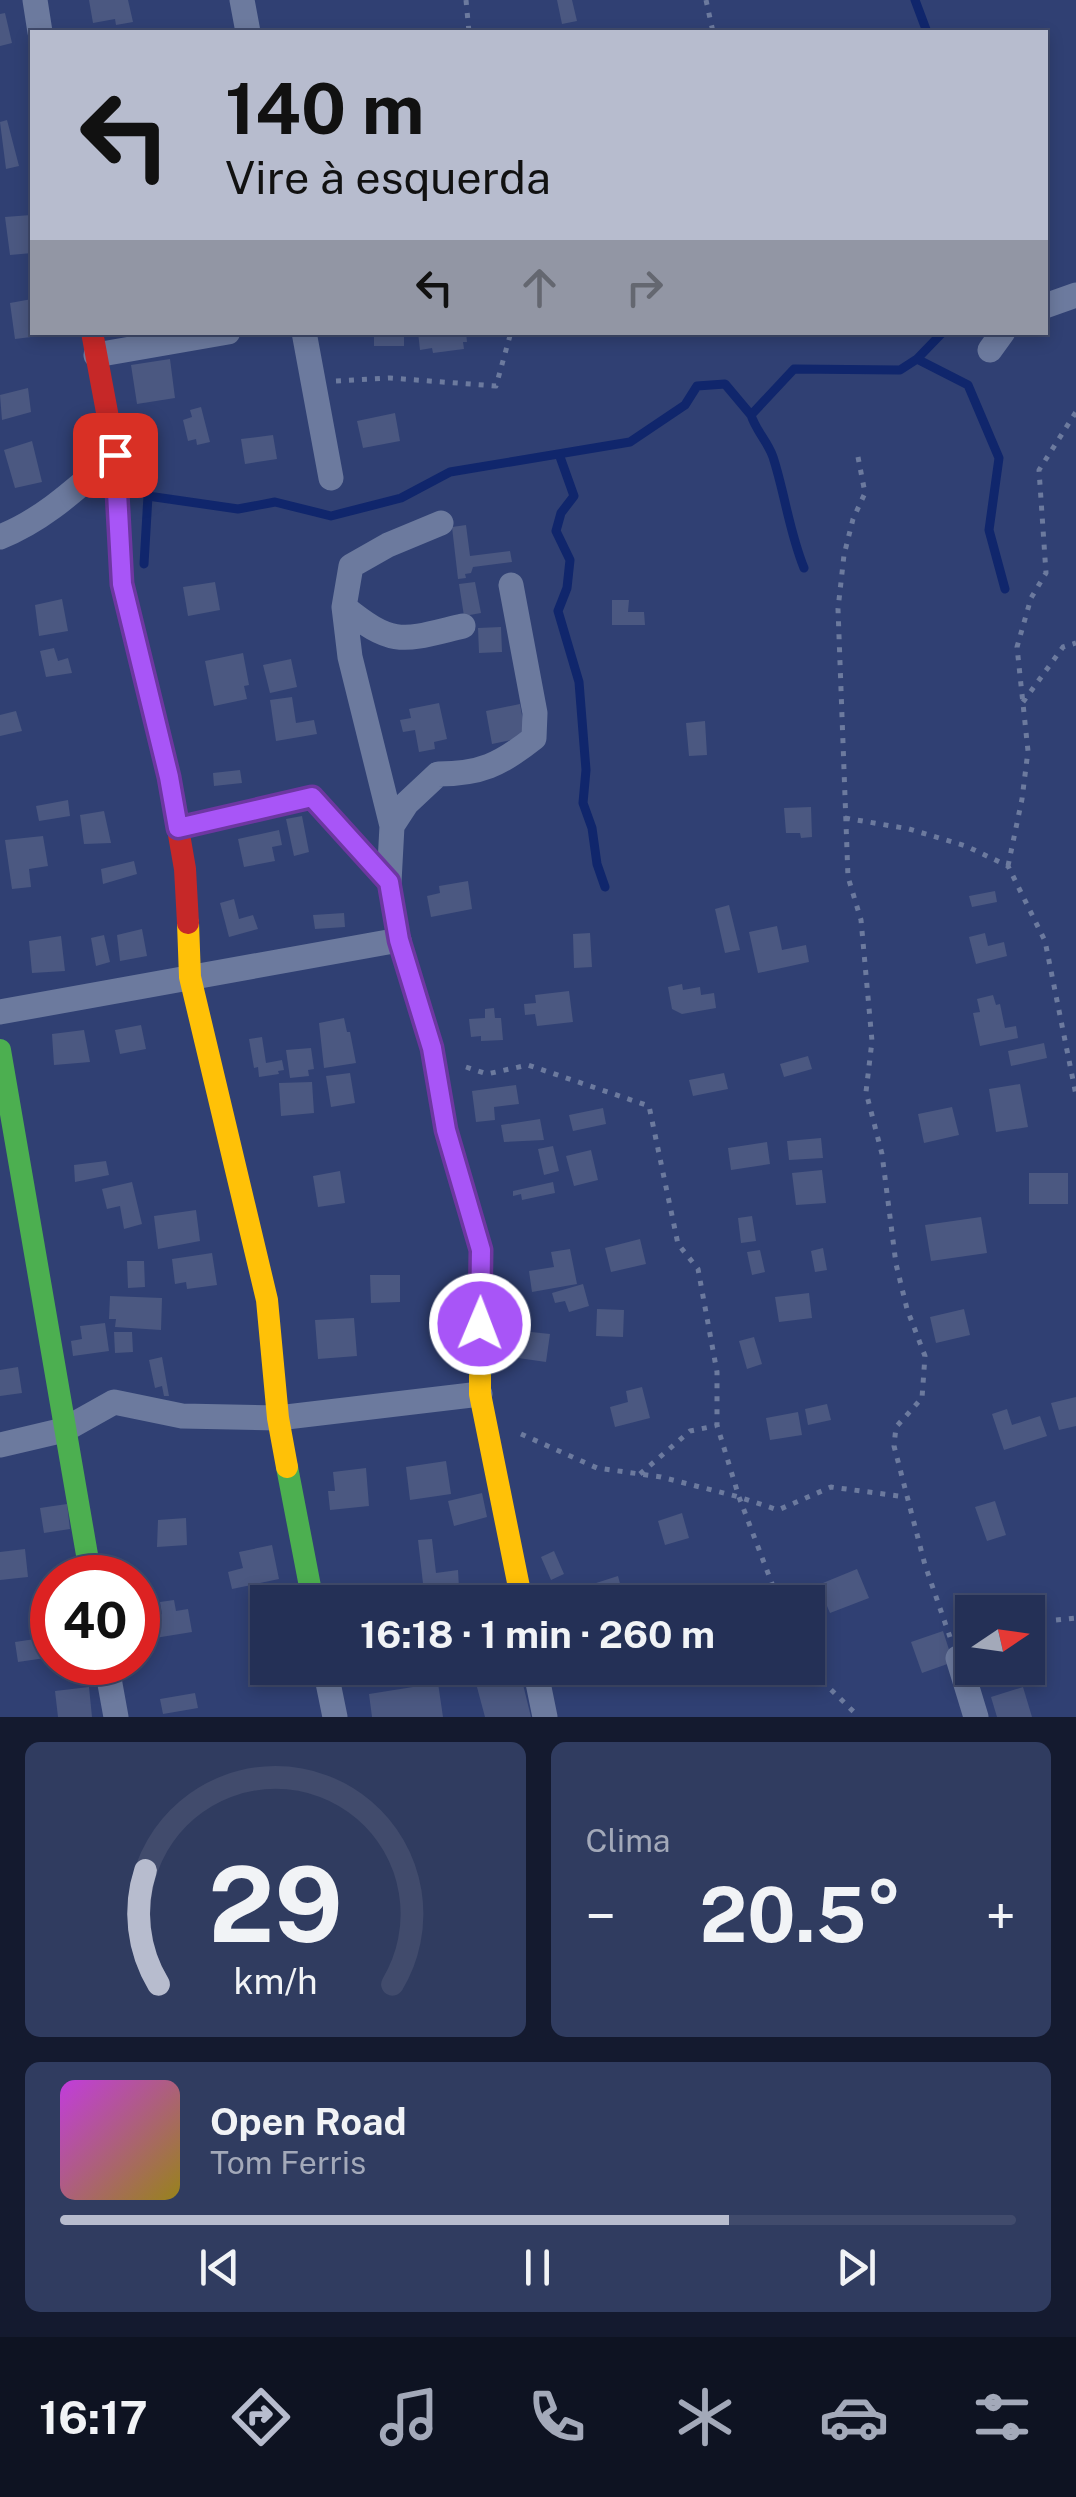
<!DOCTYPE html>
<html lang="pt">
<meta charset="utf-8">
<style>
:root{--surface:#243056;--page:#303c60;--text:#f1f3f6;--muted:#a3a9b9;--line:#414b6c;--accent:#b7bcce}
body{margin:0;font-family:"Public Sans",sans-serif;background:var(--page);color:var(--text);height:100vh;display:flex;flex-direction:column;font-size:38px;white-space:nowrap}
*{box-sizing:border-box;margin:0}
p{font-size:32px;color:var(--muted)}
.icon{flex:none;width:55px;height:55px;fill:none;stroke:currentColor;stroke-width:2;stroke-linecap:round;stroke-linejoin:round}
.map{position:relative;height:1717px;overflow:hidden}
.details{display:flex;flex-direction:column;gap:25px;padding:25px;background:#141a2f;flex:1}
.details>*{flex:none}
.top-card{position:absolute;left:30px;top:30px;width:1018px;height:305px;border-radius:0px;box-shadow:0 5px 15px #0003,0 0 0 2px var(--line);background:#b7bcce;color:#111;overflow:hidden}
.needle{width:65px;rotate:77deg}
.fabs{position:absolute;left:955px;top:1595px;display:grid;gap:20px}
.fabs a{display:grid;place-items:center;width:90px;height:90px;border-radius:0px;background:var(--surface);box-shadow:0 5px 15px #0003,0 0 0 2px var(--line);font-size:50px}
.speed{position:absolute;left:30px;top:1555px;display:flex;gap:20px;font-size:50px;font-weight:700;text-align:center}
.speed>*{display:grid;place-content:center;width:130px;height:130px;border-radius:50%;background:var(--surface);box-shadow:0 5px 15px #0003,0 0 0 2px var(--line);line-height:1}
.speed .limit{border:15px solid #d22;background:#fff;color:#111}
.pin{position:absolute;display:grid;place-items:center;width:85px;height:85px;color:#fff;margin:-42px;border-radius:20px;box-shadow:0 5px 15px #0006}
.me{position:absolute;width:110px;margin:-55px;rotate:1deg;stroke-linejoin:round;filter:drop-shadow(0 0 8px #0008)}
.turn{display:flex;align-items:center;gap:35px;height:210px;padding:0 30px;font-size:45px}
.turn .icon{width:130px;height:130px;stroke-width:2.5}
.turn b{display:block;font-size:70px;line-height:85px}
.lanes{display:flex;align-items:center;height:95px;padding:0 30px;background:#0003;justify-content:center;gap:50px;direction:ltr}
.lanes .off{opacity:.35}
.big{font-size:75px;font-weight:700;line-height:1.1}
.details .widget{flex:1;display:flex;flex-direction:column;justify-content:center;gap:15px;min-width:0;padding:0 35px;border-radius:15px;background:var(--page)}
.details .dial{align-items:center;gap:0}
.dial svg{height:260px;overflow:visible;fill:none;stroke:var(--line);stroke-width:7;stroke-linecap:round;text-anchor:middle}
.dial text{fill:var(--text);stroke:none}
.song{display:flex;align-items:center;gap:30px}
.cover{width:120px;height:120px;border-radius:15px;background:linear-gradient(135deg,hsl(290 70% 55%),hsl(50 70% 35%))}
.played{height:10px;border-radius:5px;background:linear-gradient(90deg,var(--accent) 70%,var(--line) 70%)}
.keys{display:flex;justify-content:space-around;direction:ltr}
.heat{display:flex;justify-content:space-between;align-items:center;font-size:55px;direction:ltr}
.details .tiles{flex:1;display:grid;gap:25px;grid-template-columns:1fr 1fr}
.widget:last-child{grid-column:span 2}
.trip{position:absolute;left:250px;top:1585px;width:575px;height:100px;border-radius:0px;background:var(--surface);box-shadow:0 5px 15px #0003,0 0 0 2px var(--line);font-weight:700;line-height:100px;text-align:center}
.menu{display:flex;height:160px;justify-content:space-around;align-items:center;background:#0e1322;color:var(--muted)}
.menu .icon{width:70px;height:70px}
.menu .selected{color:var(--accent)}
.menu b{font-size:45px;color:var(--text)}
.map>svg:first-child{display:block}
.lines{fill:none;stroke-linecap:round;stroke-linejoin:round}
.stream{stroke:#10266c;stroke-width:9}
.building{fill:#4b5881}
.path{stroke:#6c7a9e;stroke-width:5;stroke-dasharray:5 8;stroke-linecap:butt}
.street{stroke:#6c7a9e;stroke-width:25}
.fast{stroke:#4caf50;stroke-width:22}
.slow{stroke:#ffc107;stroke-width:22}
.jam{stroke:#c62828;stroke-width:22}
.route-casing{stroke:#6d37a1;stroke-width:25}
.route{stroke:#a855f7;stroke-width:18}
</style>
<div class="map">
<svg width="1076" height="1717" viewBox="0 0 1076 1717">
<rect width="100%" height="100%" fill="#304073"/>
<g class="lines">
<path class="stream" d="M915,0L927,32
M917,359L968,385L999,458L989,530L1005,589
M751,415C756,431 768,442 773,457C785,494 789,531 804,568
M559,454L574,496L561,513L556,531L570,560L567,588L558,611L579,682L586,770L583,803L592,828L597,864L605,887
M144,564L148,496L238,509L275,502L331,516L401,498L450,472L630,442L685,405L697,386L725,384L751,415L794,369L900,370L917,359L943,332"/>
</g>
<path class="building" d="M89,0H128L133,22L116,25L115,19L93,23Z
M557,0H572L577,21L562,24Z
M5,13L12,43L0,46V14Z
M7,120L19,166L6,169L0,122Z
M31,215L32,253L10,255L5,217Z
M32,299V332L47,335L15,339L10,303Z
M374,332H404V346H374Z
M418,332H466L467,342H463L464,349L433,353L432,348L420,350Z
M170,359L175,398L137,404L131,365Z
M28,388L31,412L2,420L0,395Z
M201,407L210,442L197,445L196,439L188,441L183,420L192,417L190,410Z
M395,413L400,441L363,448L357,421Z
M273,435L277,459L245,464L241,439Z
M32,441L42,482L15,488L4,450Z
M466,525L470,556L510,551L512,562L473,567L471,573L465,574L466,578L458,579L452,527Z
M215,582L220,610L188,616L183,587Z
M475,582L481,613L464,616L459,584Z
M62,599L68,631L39,636L35,605Z
M612,600H629L628,612H644L645,625H612Z
M501,627L502,652L479,653L478,628Z
M54,648L58,661L68,658L72,673L46,677L40,651Z
M243,653L249,685L244,686L247,699L214,706L205,661Z
M291,659L297,687L270,693L263,665Z
M292,697L296,723L314,720L317,734L276,741L270,700Z
M439,703L447,739L434,742L435,749L419,752L415,730L403,732L400,720L411,718L409,709Z
M520,704L526,737L492,744L486,711Z
M16,711L22,731L0,736V715Z
M705,721L707,755L689,756L686,723Z
M240,770L242,783L214,786L213,773Z
M68,800L70,816L39,821L36,806Z
M811,807L812,837L801,838L800,833H786L784,808Z
M104,811L111,843L84,844L80,815Z
M302,816L309,852L294,856L286,819Z
M279,830L282,845L272,847L275,861L244,867L238,839Z
M43,836L48,866L29,869L31,887L12,889L5,840Z
M134,861L137,874L103,884L101,869Z
M468,881L472,909L431,917L427,896L440,893L439,886Z
M995,891L997,902L972,907L969,896Z
M234,899L239,919L253,915L258,929L229,937L220,903Z
M729,905L740,950L725,953L715,909Z
M344,913L345,927L315,929L313,915Z
M777,926L782,950L806,945L809,962L758,973L749,932Z
M142,929L147,956L120,961L117,935Z
M590,933L592,967L574,968L573,934Z
M985,933L988,946L1004,942L1007,956L976,964L969,937Z
M104,935L110,962L96,966L91,938Z
M61,936L65,971L32,973L29,941Z
M682,984L683,990L700,987L701,995L714,993L716,1008L682,1014L672,1009L668,987Z
M569,991L573,1022L537,1026L535,1014L525,1015L524,1004L536,1003L535,995Z
M993,995L996,1005L1000,1004L1005,1028L1016,1026L1018,1038L980,1046L973,1013L980,1012L977,999Z
M494,1008L495,1018H501L503,1040L481,1041V1036L471,1037L469,1019L485,1018V1009Z
M344,1018L347,1032H350L356,1063L324,1068L319,1023Z
M141,1025L146,1049L120,1054L115,1030Z
M84,1030L90,1062L54,1065L52,1034Z
M262,1037L266,1063L282,1060L284,1070L278,1071L279,1074L259,1077L258,1067L254,1068L249,1039Z
M1044,1043L1047,1058L1011,1066L1008,1051Z
M311,1048L314,1069L308,1070L309,1076L290,1078L286,1050Z
M808,1056L812,1069L784,1077L780,1064Z
M350,1073L355,1103L331,1107L326,1076Z
M724,1073L728,1089L693,1096L689,1080Z
M312,1082L314,1113L281,1116L279,1083Z
M1020,1084L1028,1127L996,1132L989,1089Z
M516,1085L519,1104L494,1107L495,1120L476,1122L472,1091Z
M952,1107L959,1135L924,1143L918,1114Z
M603,1108L606,1124L573,1131L569,1115Z
M540,1119L544,1140L504,1142L501,1125Z
M821,1138L823,1158L789,1160L787,1141Z
M767,1142L770,1164L731,1170L728,1148Z
M553,1146L559,1171L544,1175L538,1149Z
M591,1150L598,1180L574,1186L566,1156Z
M106,1161L109,1175L75,1182L74,1165Z
M822,1170L826,1203L796,1205L792,1173Z
M340,1171L345,1203L318,1207L313,1176Z
M1029,1173H1068V1204H1029Z
M132,1182L142,1224L124,1229L120,1206L107,1209L102,1189Z
M553,1182L555,1193L522,1200L521,1194L513,1196V1191Z
M196,1210L200,1241L158,1249L154,1216Z
M752,1216L756,1241L741,1243L738,1218Z
M981,1217L987,1253L931,1261L925,1225Z
M640,1239L646,1264L611,1272L605,1248Z
M823,1248L827,1270L815,1272L811,1251Z
M570,1249L577,1284L532,1292L529,1271L554,1267L551,1252Z
M760,1250L765,1272L752,1275L747,1252Z
M212,1253L217,1285L187,1289L186,1282L175,1284L172,1259Z
M127,1261H144L145,1287L128,1288Z
M370,1275H400V1302L371,1303Z
M583,1284L589,1306L569,1312L565,1301L555,1303L552,1293Z
M809,1293L812,1318L779,1322L775,1297Z
M110,1296L162,1298L161,1330L115,1327L116,1319H109Z
M597,1309L624,1310L623,1337L596,1336Z
M964,1309L970,1335L936,1343L930,1317Z
M354,1318L357,1356L318,1359L315,1320Z
M105,1323L109,1351L73,1356L71,1341L82,1339L80,1326Z
M522,1331L550,1334L546,1362L518,1358Z
M114,1332H132L133,1352L115,1353Z
M754,1337L762,1364L747,1369L739,1341Z
M162,1357L169,1396H164L162,1386L155,1388L149,1360Z
M18,1367L22,1393L0,1396V1370Z
M642,1387L650,1418L615,1427L610,1407L628,1402L626,1391Z
M1076,1397V1426L1059,1430L1051,1403Z
M827,1404L831,1420L808,1425L805,1409Z
M1007,1409L1012,1425L1040,1416L1047,1436L1004,1450L992,1414Z
M798,1412L802,1435L770,1440L766,1418Z
M446,1461L451,1494L410,1500L406,1467Z
M366,1468L369,1506L330,1510L328,1491H335L333,1472Z
M482,1493L487,1517L454,1526L448,1501Z
M995,1501L1006,1535L987,1541L975,1507Z
M67,1504L70,1529L44,1533L40,1508Z
M682,1513L689,1538L665,1545L658,1521Z
M186,1518L187,1545L157,1547L158,1520Z
M432,1539L436,1573L458,1570L459,1588L424,1592L418,1540Z
M272,1545L279,1579L232,1589L228,1572L243,1568L239,1552Z
M25,1549L28,1577L0,1580V1552Z
M554,1551L564,1574L551,1580L541,1557Z
M857,1569L869,1598L830,1613L818,1585Z
M618,1576L623,1595L597,1602H571L568,1592Z
M174,1600L176,1611L188,1609L192,1632L155,1638L151,1616L162,1614L160,1602Z
M1037,1600L1047,1628L1028,1636V1612H1004Z
M943,1631L953,1662L922,1673L911,1642Z
M42,1638L45,1658L18,1662L15,1642Z
M506,1668H519L531,1717H485L474,1676Z
M438,1683L443,1717H372L369,1694Z
M89,1687L92,1717H58L55,1691Z
M1023,1687L1032,1717H997L991,1697Z
M195,1693L198,1708L163,1714L160,1699Z"/>
<g class="lines">
<path class="path" d="M466,0L469,32
M706,0L713,32
M336,381L390,378L496,386L511,332
M858,457L865,493L853,519L844,555L838,609L848,877L861,920L872,1041L866,1092L882,1154L896,1264L907,1309L925,1356L922,1398L896,1427L894,1446L925,1565L950,1637
M1023,702L1063,647L1076,643
M845,818L909,829L966,846L1008,866L1045,941L1076,1095
M1008,866L1022,799L1028,751L1017,647L1031,598L1046,573L1039,470L1076,412
M466,1067L487,1074L528,1065L649,1106L678,1244L698,1269L717,1372V1425L739,1497L779,1602
M521,1434L597,1468L661,1477L739,1497L778,1510L831,1487L906,1497
M640,1474L690,1431L715,1426
M1056,1620L1076,1618
M808,1659L816,1675L859,1717"/>
<path class="street" d="M35,0L40,32
M242,0L248,32
M1045,306L1076,295
M304,332L331,478
M990,350L1003,332
M96,355L228,332
M0,537C44,520 79,486 115,455
M344,607C394,648 404,640 463,626
M392,826L407,803L438,774C480,774 500,765 534,738L535,713L511,585
M389,882L392,826L350,657L344,607L351,566L388,545L441,523
M0,1012L399,940
M0,1445L64,1430L114,1402L182,1416L278,1418L480,1394
M958,1658L976,1717
M106,1662L116,1717
M325,1668L335,1717
M535,1668L545,1717"/>
<path class="fast" d="M178,828L312,797L389,882L399,940L432,1048L446,1131L481,1250L480,1377
M0,1050L91,1578
M287,1467L313,1602"/>
<path class="slow" d="M188,923L190,977L267,1300L278,1418L287,1467
M480,1377V1394L522,1602"/>
<path class="jam" d="M92,332L115,455L122,585L169,777L185,869L188,923"/>
</g>
<g class="lines">
<defs>
<path id="route" d="M115,455L122,584L169,777L178,828L312,797L389,882L399,940L432,1048L446,1130L481,1250L480,1324"/>
</defs>
<use href="#route" class="route-casing"/>
<use href="#route" class="route"/>
</g>
</svg>
<div class="fabs">
<a><svg class="needle" viewBox="-14 -14 28 28"><path d="M0-13l5 13h-10z" fill="#e53935"/><path d="M0 13l5-13h-10z" fill="#a3a9b9"/></svg></a>
</div>
<div class="speed"><div class="limit">40</div></div>
<div class="pin" style="left:115px;top:455px;background:#d93025"><svg class="icon" aria-label="arrive" viewBox="0 0 24 24"><path d="M6 21V4h12l-3 4 3 4H6"/></svg></div>
<svg class="me" style="left:480px;top:1324px" viewBox="-20 -20 40 40"><circle r="17" fill="#a855f7" stroke="#fff" stroke-width="3"/><path d="M0-11L8 9 0 5-8 9z" fill="#fff"/></svg>
<div class="trip">16:18 · 1 min · 260 m</div>
<div class="top-card">
<div class="turn"><svg class="icon" aria-label="left" viewBox="0 0 24 24"><path d="M17 20v-9H6M10 6l-5 5 5 5"/></svg><div><b>140 m</b>Vire à esquerda</div></div>
<div class="lanes"><svg class="icon" aria-label="left" viewBox="0 0 24 24"><path d="M17 20v-9H6M10 6l-5 5 5 5"/></svg><svg class="icon off" aria-label="ahead" viewBox="0 0 24 24"><path d="M12 20V5M6 11l6-6 6 6"/></svg><svg class="icon off" aria-label="right" viewBox="0 0 24 24"><path d="M7 20v-9h11M14 6l5 5-5 5"/></svg></div>
</div>
</div>
<section class="details">
<div class="tiles">
<div class="widget dial"><svg viewBox="0 0 100 80">
<path d="M14 69A42 42 0 1 1 86 69"/>
<path d="M14 69A42 42 0 0 1 10 34" stroke="#b7bcce"/>
<text x="50" y="56" font-size="32" font-weight="700">29</text>
<text x="50" y="72" font-size="11">km/h</text>
</svg></div>
<div class="widget"><p>Clima</p>
<div class="heat"><a>−</a><b class="big">20.5°</b><a>+</a></div>
</div>
<div class="widget">
<div class="song"><i class="cover"></i><div><b>Open Road</b><p>Tom Ferris</p></div></div>
<div class="played"></div>
<div class="keys"><svg class="icon" aria-label="previous" viewBox="0 0 24 24"><path d="M18 5L8 12l10 7zM5 5v14"/></svg><svg class="icon" aria-label="pause" viewBox="0 0 24 24"><path d="M8 5v14M16 5v14"/></svg><svg class="icon" aria-label="next" viewBox="0 0 24 24"><path d="M6 5l10 7-10 7zM19 5v14"/></svg></div>
</div>
</div>
</section>
<nav class="menu">
<b>16:17</b>
<svg class="icon selected" aria-label="directions" viewBox="0 0 24 24"><path d="M12 3l9 9-9 9-9-9zM9 14v-3h6M13 9l2 2-2 2"/></svg>
<svg class="icon" aria-label="music" viewBox="0 0 24 24"><path d="M9 18V5l10-2v13"/><circle cx="6" cy="18" r="3"/><circle cx="16" cy="16" r="3"/></svg>
<svg class="icon" aria-label="phone" viewBox="0 0 24 24"><path d="M5 4h4l2 5-3 2q2 4 5 5l2-3 5 2v4C11 20 4 13 5 4z"/></svg>
<svg class="icon" aria-label="climate" viewBox="0 0 24 24"><path d="M12 3v18M4 7l16 10M4 17L20 7"/></svg>
<svg class="icon" aria-label="car" viewBox="0 0 24 24"><path d="M5 17H2v-5l4-1 3-4h7l3 4 3 1v5h-3M9 17h6M6 11h13"/><circle cx="7" cy="17" r="2"/><circle cx="17" cy="17" r="2"/></svg>
<svg class="icon" aria-label="filters" viewBox="0 0 24 24"><path d="M4 7h16M4 17h16"/><circle cx="9" cy="7" r="2"/><circle cx="15" cy="17" r="2"/></svg>
</nav>
